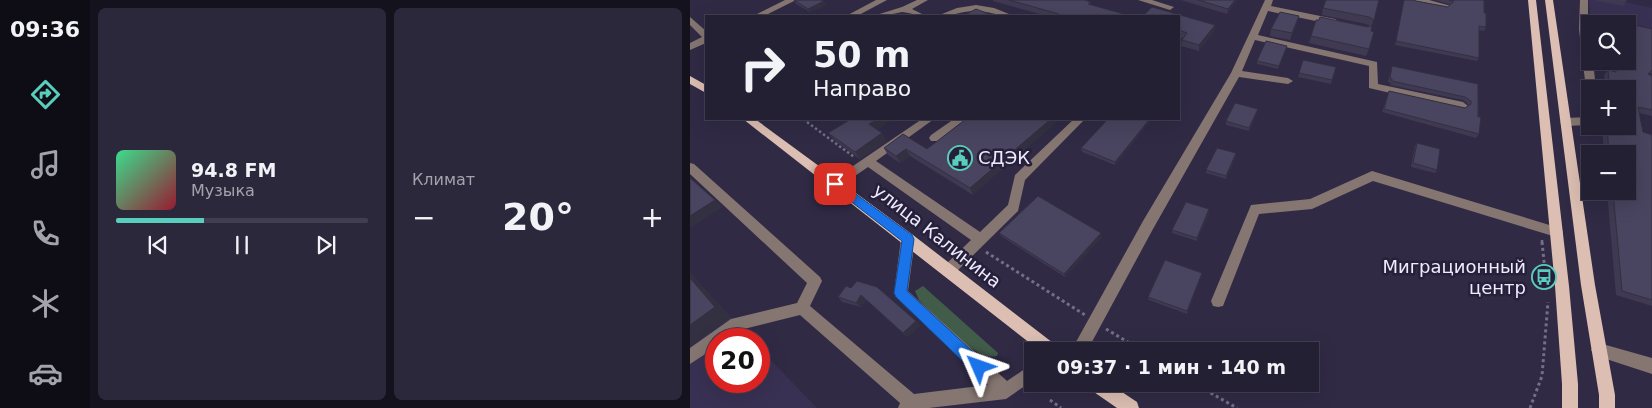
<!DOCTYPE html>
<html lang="ru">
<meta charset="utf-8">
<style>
:root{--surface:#242034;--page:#2c283c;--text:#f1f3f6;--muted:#a3a3ac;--line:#413e4f;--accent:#5acebd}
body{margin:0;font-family:"DejaVu Sans",sans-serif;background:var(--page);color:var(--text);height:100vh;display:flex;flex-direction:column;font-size:19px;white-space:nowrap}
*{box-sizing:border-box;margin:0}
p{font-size:16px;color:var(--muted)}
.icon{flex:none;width:28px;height:28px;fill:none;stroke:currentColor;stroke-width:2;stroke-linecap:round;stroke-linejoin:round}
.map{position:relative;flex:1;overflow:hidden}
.side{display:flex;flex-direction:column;gap:8px;padding:8px;background:#14121d;width:600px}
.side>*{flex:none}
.banner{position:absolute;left:15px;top:15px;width:475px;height:105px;border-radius:0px;box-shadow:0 5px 20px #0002,0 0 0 1px var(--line);background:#242034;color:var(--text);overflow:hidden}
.tools{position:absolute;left:891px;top:15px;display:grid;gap:10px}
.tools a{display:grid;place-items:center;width:55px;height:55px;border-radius:0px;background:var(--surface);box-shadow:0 5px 20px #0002,0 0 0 1px var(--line);font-size:25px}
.speed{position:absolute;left:15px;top:328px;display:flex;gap:10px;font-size:25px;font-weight:700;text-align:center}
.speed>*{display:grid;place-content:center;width:65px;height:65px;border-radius:50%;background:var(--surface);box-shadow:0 5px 20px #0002,0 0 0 1px var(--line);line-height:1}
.speed .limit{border:8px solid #d22;background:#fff;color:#111}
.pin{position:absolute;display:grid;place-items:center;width:42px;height:42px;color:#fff;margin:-21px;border-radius:10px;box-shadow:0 2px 8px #0006}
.me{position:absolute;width:55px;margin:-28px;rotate:313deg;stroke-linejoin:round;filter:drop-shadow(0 0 4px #0008)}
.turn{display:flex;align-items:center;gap:18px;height:105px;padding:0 25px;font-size:22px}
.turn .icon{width:65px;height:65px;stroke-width:2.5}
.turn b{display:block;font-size:35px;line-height:42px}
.big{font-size:38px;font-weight:800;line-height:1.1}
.side .tile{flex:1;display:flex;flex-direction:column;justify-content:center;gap:8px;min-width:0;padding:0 18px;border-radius:8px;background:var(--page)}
.song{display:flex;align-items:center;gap:15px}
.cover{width:60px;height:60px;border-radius:8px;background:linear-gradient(135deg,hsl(150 70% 55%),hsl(350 70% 35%))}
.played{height:5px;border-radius:2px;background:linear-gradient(90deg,var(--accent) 35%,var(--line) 35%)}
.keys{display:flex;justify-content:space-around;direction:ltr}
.heat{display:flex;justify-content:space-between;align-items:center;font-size:28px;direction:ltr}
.side .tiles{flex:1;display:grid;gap:8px;grid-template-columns:repeat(2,1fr)}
.trip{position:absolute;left:334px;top:342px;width:295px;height:50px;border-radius:0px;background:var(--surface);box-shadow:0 5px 20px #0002,0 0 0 1px var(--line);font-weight:800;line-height:50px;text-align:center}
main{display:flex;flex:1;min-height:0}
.tabs{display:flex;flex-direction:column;width:90px;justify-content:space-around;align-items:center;background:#0e0d15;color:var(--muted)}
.tabs .icon{width:35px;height:35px}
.tabs .active{color:var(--accent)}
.tabs b{font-size:22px;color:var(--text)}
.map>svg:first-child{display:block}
.built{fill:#393153}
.green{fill:#425c4a}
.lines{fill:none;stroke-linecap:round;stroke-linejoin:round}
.path-far1{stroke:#746f87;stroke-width:2.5;stroke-dasharray:2.5 2.5;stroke-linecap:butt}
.path{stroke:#746f87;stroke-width:3;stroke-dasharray:3 3;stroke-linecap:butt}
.minor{fill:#857671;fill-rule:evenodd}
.major{fill:#dcbeb2;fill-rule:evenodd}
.wall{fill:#3f3a52}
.shaded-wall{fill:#333042}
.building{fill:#49445f;stroke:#333042}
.route{fill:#1a73e8;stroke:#114b97}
.labels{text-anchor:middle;stroke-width:5;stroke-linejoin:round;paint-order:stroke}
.poi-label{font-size:18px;fill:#eeebfd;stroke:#27203b;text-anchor:start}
.street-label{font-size:18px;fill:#eeebfd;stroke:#27203b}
</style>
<main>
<nav class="tabs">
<b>09:36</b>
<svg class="icon active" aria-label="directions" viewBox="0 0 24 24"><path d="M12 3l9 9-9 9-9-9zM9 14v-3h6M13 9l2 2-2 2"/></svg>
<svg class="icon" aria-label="music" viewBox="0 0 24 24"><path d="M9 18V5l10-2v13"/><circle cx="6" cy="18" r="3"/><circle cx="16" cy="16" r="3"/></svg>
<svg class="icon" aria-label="phone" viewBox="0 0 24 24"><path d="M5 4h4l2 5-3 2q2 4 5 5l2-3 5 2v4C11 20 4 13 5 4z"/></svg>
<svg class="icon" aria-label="climate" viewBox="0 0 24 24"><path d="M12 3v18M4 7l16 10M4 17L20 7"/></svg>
<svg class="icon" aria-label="car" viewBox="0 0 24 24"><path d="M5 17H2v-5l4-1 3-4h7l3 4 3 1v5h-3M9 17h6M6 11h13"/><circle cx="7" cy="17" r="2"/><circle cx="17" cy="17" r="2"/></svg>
</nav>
<section class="side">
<div class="tiles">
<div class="tile">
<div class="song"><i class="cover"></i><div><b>94.8 FM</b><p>Музыка</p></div></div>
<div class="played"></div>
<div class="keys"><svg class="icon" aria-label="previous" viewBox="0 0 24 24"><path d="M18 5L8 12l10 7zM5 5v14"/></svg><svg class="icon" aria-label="pause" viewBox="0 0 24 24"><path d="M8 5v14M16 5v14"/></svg><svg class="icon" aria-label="next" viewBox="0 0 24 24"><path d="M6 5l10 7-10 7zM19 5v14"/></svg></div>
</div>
<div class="tile"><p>Климат</p>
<div class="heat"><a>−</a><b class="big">20°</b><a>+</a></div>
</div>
</div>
</section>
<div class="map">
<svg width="962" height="408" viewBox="0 0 962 408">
<rect width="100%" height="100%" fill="#302a45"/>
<path class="built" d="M899,0H926L962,8V48L938,24H901Z
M0,272L60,339H26V381H69V348L127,408H0Z"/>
<path class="green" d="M233,286L308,353L307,356C284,362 245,316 229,300L225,291Z"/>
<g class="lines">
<path class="path-far1" d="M113,119L164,157
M852,240V243"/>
<path class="path" d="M852,242L856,281
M296,252L395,315
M416,329L453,351
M505,384L547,408
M360,400L371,408
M840,408L852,376L858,302"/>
<path class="minor" d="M95,0H106L74,16H63Z
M186,0H197L167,16H156Z
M227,0H238L222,9L236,16C228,16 217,12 212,12C201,14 193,17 183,16L212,7Z
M448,0H462L484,7L480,10Z
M575,0H583L581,6L645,19L650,22L645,25L578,11L568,35L687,62L688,84L773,102L778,106L773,110L679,88V66L565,40L552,71L598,78L603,81L598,84L549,77L463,229L397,351H381L453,221L541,73Z
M721,0H739L761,6L757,9L725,3Z
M890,0H898V16H914L940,24L938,26V24L899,22L900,61H903L906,89H900V92L896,89L889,29Z
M286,5L304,8L324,16C311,17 299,11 285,11C272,11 260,17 247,16L267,8Z
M0,17L16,31V43L0,50V43L12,37L0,25Z
M900,117V125L875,126L870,122L875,118Z
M232,119H244L186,161L290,232L318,205L325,175L384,119H395L335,180L328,211L263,275L258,277L253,275L251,271L253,267L281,240L178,167L149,187H141L139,184L141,181Z
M264,119H276L249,141H241L239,138L241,135Z
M0,163L4,164L130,277L132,281L120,306L224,394L298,385L206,297L204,293L211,239L213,235L218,234L223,235L225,239L218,291L317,381L342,364V381L316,399L239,408H208L210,403L110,315L50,330L38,339H26V347L0,364V348L41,319L107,303L117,283L0,174Z
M682,171L866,227L871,228L873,232L871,236L866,237L683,181L622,209L569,214L533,306L528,307L523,306L521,301L561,205L620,199Z
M909,343L962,358V374L904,355L901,350L904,345Z"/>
<path class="major" d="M838,0H846L879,286L888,384V408H872V384L865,286Z
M855,0H863L905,285L925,395V408H909V395L891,285Z
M0,76L16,85V93L0,84Z
M53,119H65L223,235L367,346L370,351H350Z
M399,384H420L447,402L449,408H427L401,390Z"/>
</g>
<path class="wall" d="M104,0L136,5L120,12L106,4Z
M303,0H395L400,2L401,5L441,16H357L303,1Z
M491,0H547L546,2L537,14Z
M689,0L682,25L679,49L676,56L619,43L621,36L680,26L676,24L632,15L633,8Z
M714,0H724L726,1L758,7L761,5L745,0H794V13L796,27L794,31L789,30V58L787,61L705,45Z
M904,0H937L933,6Z
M489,16L525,25L524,31L509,51L491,46L492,40L493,38L489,37Z
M609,16L607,23L600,40L580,36L581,29Z
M904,19L923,20L962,29V74L960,73L959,74L962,76V116L949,113L953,132L962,135V306L926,295L917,191H938V154H914L912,126H938V89H916L914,75L918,70L922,71V61H938V24H901Z
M597,46L588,69L567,64V61Z
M702,66L788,84L789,134L786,138L692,112L699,91L775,108L779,105L773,100L700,85L701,83L698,82Z
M646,67L641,84L608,77L609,73Z
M567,113L559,131L536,125V121Z
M161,119H203L187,130L197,141L170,159L144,140L138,133Z
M276,119L283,195L220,156L210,163L198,155L194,148L237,149Z
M459,120V123L425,165L392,152L391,148Z
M727,143L747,170L745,173L721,167L725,146Z
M546,153V156L536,179L516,173V170Z
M519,213L507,241L482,233V230Z
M309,233L412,237L375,277L311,236Z
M512,273L511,276L497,314L459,300L458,297Z
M156,286L226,321L230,326L217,337L176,300L171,307L152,302L148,297Z"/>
<path class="shaded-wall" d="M545,0H547L546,2L537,14L538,9Z
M134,1L136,5L120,12L118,9Z
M609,16L607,23L600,40L602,33Z
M525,25L524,31L509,51V45Z
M568,109L567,113L559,131V128Z
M188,119H203L184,132L179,124Z
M361,119H371L283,195L280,188Z
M459,120V123L425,165V162Z
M192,133L197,141L170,159L165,152Z
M216,149L220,156L210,163L206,156Z
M546,153V156L536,179V176Z
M0,178L33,207L0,228Z
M519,209V213L507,241V238Z
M411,233L412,237L375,277L374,274Z
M0,272L41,317L0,347Z
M512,273L511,276L497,314V311Z
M171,295L176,300L171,307L166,303Z
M226,321L230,326L217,337L213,333Z
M49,328L53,331L60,339H59Z
M69,348L76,355L69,361Z"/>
<path class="building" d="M104,0H131L134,1L118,9Z
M319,0H395L400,2L398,4L441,16H371L368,15L369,14Z
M508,0H545L538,9Z
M636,0H689L684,20L679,17L633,8Z
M714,0H724L726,1L758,7L764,1L759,0H794V13H796V27L789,26V58L706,41Z
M462,7L525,25L509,45L492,40L497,33L489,30V16H453Z
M286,9L304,16H273Z
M590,12L609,16L602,33L581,29Z
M630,17L678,27L682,25L681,31L684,32L679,49L621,36L626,20H629Z
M904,19L923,20L962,29V70L958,74L962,76V110L948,107L953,132L962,135V300L932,291L923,191H938V154H919L917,126H938V89H920L918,70L926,72V61H938V24H905Z
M576,41L597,46L589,66L567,61Z
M613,60L646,67L642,80L609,73Z
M702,66L788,84V117H791L789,134L694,109L699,91L775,108L781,104V101L775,97L702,81V79L700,78Z
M545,103L568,109L559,128L536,121Z
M161,119H188L179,124L192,133L165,152L138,133Z
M276,119H361L280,188L216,149L206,156L194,148L213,134L237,149Z
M418,119H457L459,120L425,162L391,148Z
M727,143L750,149L747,170L723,163Z
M527,148L546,153L536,176L516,170Z
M0,178L25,200L0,216Z
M348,196L411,233L374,274L309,233Z
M496,202L519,209L507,238L482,230Z
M475,260L512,273L497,311L458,297Z
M0,278L25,307L0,325Z
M167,281L187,287L226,321L213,333L171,295L166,303L148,297L156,286L161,288Z
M49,328L59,339H26V357L18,349L23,344V338H35Z"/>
<path class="route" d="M145,179L222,235L224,239L217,291L294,362L296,367L294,372L289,374L284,372L206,297L204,293L212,241L141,186L140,184L141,181Z"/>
<defs>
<symbol id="civic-ring" viewBox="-11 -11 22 22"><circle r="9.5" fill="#27203b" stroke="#5acebd" stroke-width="1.5"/><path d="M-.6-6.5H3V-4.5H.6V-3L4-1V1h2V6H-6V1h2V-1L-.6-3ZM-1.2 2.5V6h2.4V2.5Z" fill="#5acebd"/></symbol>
<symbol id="bus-ring" viewBox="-11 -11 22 22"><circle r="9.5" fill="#27203b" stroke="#5acebd" stroke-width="1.5"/><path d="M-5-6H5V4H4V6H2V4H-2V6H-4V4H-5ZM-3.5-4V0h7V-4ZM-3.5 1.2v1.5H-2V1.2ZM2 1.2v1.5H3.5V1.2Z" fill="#5acebd"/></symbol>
</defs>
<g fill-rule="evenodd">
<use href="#civic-ring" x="256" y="144" width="28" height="28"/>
<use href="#bus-ring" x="840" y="263" width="28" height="28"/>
</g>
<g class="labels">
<g class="poi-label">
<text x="288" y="164">СДЭК</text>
<text x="836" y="273" text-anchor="end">Миграционный<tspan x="836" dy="21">центр</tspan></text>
</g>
<g class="street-label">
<text transform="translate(247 236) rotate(38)" y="6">улица Калинина</text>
</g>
</g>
</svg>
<div class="tools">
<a><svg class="icon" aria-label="search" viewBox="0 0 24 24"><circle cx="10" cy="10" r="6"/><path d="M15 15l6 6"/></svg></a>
<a>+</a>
<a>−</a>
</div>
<div class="speed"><div class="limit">20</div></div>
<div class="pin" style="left:145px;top:184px;background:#d93025"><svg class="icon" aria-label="arrive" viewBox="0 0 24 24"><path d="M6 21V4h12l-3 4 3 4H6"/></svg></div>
<svg class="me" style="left:289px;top:367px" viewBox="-20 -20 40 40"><path d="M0-17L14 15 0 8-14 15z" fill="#1a73e8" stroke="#fff" stroke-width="4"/></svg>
<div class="trip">09:37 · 1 мин · 140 m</div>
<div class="banner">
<div class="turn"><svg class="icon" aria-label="right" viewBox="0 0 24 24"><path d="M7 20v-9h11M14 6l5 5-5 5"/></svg><div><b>50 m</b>Направо</div></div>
</div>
</div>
</main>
